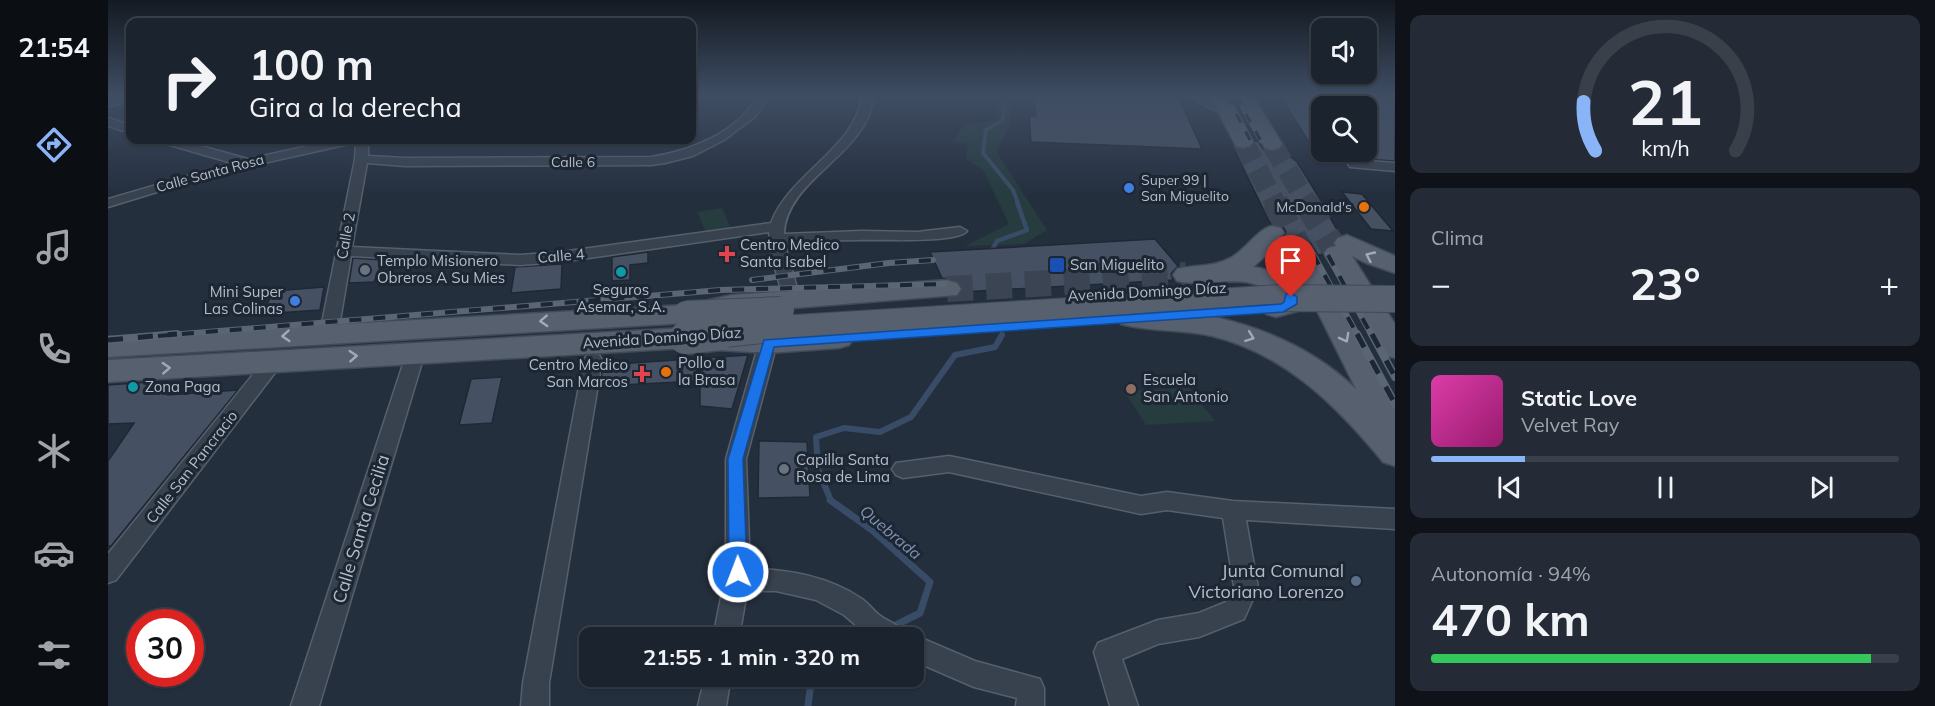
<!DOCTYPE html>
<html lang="es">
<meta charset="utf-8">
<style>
:root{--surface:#1b232e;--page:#242b36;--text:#f1f3f6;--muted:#a0a4aa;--line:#39404a;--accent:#8ab4f8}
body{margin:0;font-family:Mulish,sans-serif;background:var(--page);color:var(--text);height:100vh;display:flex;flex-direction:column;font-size:22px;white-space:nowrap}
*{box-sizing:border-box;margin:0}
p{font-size:20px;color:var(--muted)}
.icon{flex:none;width:33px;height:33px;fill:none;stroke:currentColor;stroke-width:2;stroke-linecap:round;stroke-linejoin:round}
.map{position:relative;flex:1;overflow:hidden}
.sheet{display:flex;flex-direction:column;gap:15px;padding:15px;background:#0f1319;width:540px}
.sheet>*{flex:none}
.banner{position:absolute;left:18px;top:18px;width:570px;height:126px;border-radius:12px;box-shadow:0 2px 4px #0004,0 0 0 2px var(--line);background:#1b232e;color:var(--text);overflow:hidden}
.controls{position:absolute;left:1203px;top:18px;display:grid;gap:12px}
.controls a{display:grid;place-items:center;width:66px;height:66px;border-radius:12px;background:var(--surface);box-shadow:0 2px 4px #0004,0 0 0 2px var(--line);font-size:30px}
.speed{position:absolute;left:18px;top:609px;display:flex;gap:12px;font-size:30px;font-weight:700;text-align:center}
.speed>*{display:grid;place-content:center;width:78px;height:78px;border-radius:50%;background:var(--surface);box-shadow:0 2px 4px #0004,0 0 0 2px var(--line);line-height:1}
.speed .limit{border:9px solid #d22;background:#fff;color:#111}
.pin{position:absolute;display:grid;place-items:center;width:51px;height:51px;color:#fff;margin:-62px -26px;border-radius:50% 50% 50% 0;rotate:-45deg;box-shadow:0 0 6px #0007}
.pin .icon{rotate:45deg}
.me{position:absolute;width:66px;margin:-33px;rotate:359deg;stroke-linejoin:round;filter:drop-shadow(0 0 4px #0008)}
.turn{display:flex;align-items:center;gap:21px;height:126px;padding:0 24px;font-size:27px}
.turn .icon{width:78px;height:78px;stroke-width:2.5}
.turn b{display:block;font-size:42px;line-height:51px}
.big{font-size:45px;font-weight:700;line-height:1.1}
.sheet .card{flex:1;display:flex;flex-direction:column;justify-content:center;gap:9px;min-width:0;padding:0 21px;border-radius:12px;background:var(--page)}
.sheet .dial{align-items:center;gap:0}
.dial svg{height:156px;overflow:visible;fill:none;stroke:var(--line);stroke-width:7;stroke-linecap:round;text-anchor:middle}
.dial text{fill:var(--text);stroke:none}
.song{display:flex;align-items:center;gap:18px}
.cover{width:72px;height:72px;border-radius:9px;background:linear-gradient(135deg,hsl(320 70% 55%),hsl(320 70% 35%))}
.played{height:6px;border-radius:3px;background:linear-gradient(90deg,var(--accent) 20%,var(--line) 20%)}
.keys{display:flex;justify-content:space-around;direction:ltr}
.heat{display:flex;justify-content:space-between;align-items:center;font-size:33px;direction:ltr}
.charge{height:9px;border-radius:4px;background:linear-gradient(90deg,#34c759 94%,var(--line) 0)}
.trip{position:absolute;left:471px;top:627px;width:345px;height:60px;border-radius:12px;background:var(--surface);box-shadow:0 2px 4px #0004,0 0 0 2px var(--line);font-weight:700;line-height:60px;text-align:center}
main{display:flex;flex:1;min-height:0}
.tabs{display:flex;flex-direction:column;width:108px;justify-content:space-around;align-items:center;background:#0b0e12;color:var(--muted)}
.tabs .icon{width:42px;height:42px}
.tabs .active{color:var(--accent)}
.tabs b{font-size:27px;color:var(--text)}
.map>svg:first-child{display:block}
.green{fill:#263c3f}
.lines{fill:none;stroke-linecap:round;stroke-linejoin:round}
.stream-far3{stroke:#394c67;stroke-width:4}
.stream-far2{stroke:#394c67;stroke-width:4.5}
.stream-far1{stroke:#394c67;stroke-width:6}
.stream{stroke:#394c67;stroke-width:7}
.building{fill:#455162;stroke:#1f2835;stroke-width:1.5}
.primary-tunnel-far1{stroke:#3a4453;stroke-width:21;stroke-dasharray:21 10;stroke-linecap:butt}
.primary-tunnel{stroke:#3a4453;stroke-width:26;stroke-dasharray:26 13;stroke-linecap:butt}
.street-casing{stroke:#565f6c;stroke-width:3}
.secondary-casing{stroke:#565f6c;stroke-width:3}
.primary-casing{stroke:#414a57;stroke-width:3}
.street{fill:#38414e;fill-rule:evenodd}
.secondary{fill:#465061;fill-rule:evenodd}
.primary{fill:#56606e;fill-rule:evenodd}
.rail-far2-casing{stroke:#5a6575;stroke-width:4.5}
.rail-far1-casing{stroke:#5a6575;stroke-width:6}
.rail-casing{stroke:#5a6575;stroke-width:8}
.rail-far2{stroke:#1d2633;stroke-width:3;stroke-dasharray:10;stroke-linecap:butt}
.rail-far1{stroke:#1d2633;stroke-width:4;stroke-dasharray:12;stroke-linecap:butt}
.rail{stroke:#1d2633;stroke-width:5;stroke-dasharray:15;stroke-linecap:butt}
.primary-bridge-far1-casing{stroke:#414a57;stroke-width:28;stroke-linecap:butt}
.primary-bridge-casing{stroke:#414a57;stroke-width:35;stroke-linecap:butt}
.primary-bridge-far1{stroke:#56606e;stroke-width:26}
.primary-bridge{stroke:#56606e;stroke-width:32}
.oneway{stroke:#a1aab7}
.route{fill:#1a73e8;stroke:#114b97;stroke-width:1.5}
.shop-dot{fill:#3f7fe0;stroke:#1d2633;stroke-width:2}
.food-dot{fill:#e8710a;stroke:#1d2633;stroke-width:2}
.health-dot{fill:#e0444e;stroke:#1d2633;stroke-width:2}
.transit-dot{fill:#1a4fb4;stroke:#1d2633;stroke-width:2}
.worship-dot{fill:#6b7280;stroke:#1d2633;stroke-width:2}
.culture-dot{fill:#0f9aa8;stroke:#1d2633;stroke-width:2}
.education-dot{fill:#8d6e63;stroke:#1d2633;stroke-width:2}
.service-dot{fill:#5c6f8a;stroke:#1d2633;stroke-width:2}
.labels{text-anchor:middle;stroke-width:6;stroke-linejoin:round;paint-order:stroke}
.far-street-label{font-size:14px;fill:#b4bcc9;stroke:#1d2633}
.far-poi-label{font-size:14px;fill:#b4bcc9;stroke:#1d2633;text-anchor:start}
.street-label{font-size:15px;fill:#b4bcc9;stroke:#1d2633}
.poi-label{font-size:15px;fill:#b4bcc9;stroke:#1d2633;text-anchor:start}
.water-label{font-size:16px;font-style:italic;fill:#7c92b1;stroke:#1d2633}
.near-street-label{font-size:18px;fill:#b4bcc9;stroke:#1d2633}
.near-poi-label{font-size:18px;fill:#b4bcc9;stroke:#1d2633;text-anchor:end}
</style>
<main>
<nav class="tabs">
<b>21:54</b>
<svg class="icon active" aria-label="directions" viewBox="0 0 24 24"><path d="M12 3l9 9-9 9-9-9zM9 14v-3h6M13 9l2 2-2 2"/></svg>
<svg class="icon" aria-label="music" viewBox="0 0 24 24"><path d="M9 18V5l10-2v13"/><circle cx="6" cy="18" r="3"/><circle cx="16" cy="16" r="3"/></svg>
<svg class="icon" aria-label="phone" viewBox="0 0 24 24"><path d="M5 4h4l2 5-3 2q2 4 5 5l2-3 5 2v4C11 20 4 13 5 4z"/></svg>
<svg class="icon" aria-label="climate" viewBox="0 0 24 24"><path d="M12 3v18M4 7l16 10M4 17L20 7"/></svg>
<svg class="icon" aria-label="car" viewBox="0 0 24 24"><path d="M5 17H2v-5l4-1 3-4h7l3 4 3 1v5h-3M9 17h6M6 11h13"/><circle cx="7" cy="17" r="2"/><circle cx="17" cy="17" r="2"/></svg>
<svg class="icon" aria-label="filters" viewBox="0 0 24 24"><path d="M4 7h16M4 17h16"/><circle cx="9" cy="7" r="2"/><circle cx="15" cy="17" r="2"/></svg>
</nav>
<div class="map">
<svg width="1287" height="706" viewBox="0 0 1287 706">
<rect width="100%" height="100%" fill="#242f3e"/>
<path class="green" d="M881,96H902L903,123L888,151L939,230L916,244L857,246L901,224L875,170L858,159L860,144L846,142L855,126L891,119Z
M614,208L623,228L598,232L589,212Z
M1081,388L1107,421L1038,425L1016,391Z"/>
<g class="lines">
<path class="stream-far3" d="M891,96L896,108L895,120L878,130L875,153L905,190L910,203"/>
<path class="stream-far2" d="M882,254L889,241L919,230L909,202"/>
<path class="stream-far1" d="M723,501L710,469L708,437L736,428L772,432L803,417L847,355L887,347L894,335"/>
<path class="stream" d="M722,500L764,530L822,582L812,613L782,628
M700,706L703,682L710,676"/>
</g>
<path class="building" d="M925,96H1070L1094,149L923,142L921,116H928Z
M1172,96H1214V163Z
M1258,96H1287V161L1258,159Z
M1147,141H1150L1156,150L1165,152L1174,150L1189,162L1204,186L1232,235L1224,242V245L1218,247L1214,253L1215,255H1210L1201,241L1190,238L1180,241L1175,238L1178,232L1175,227L1163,224L1161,221L1127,151L1128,148L1136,150L1143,148Z
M1234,192L1254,194L1285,231L1263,229Z
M1047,239L1070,266L1063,274L1065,280L854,292L855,288L850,281L834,278L822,252Z
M540,252V263L522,265V280L504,281V257Z
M245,258L275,260L266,282L241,283Z
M454,264L453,289L403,293L407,267Z
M216,287L212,310L154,314L166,291Z
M640,355L624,409L592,406V381L492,386L495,365Z
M394,377L384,423L351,425L363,379Z
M55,381L47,393L62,392L60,395L130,390L3,546H0V461L26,423L0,424V385Z
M651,441L699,442L702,497L650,498Z"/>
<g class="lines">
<path class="primary-tunnel-far1" d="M1135,142L1167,203
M1164,144L1199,203"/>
<path class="primary-tunnel" d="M1167,202L1191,248
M1198,202L1229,253
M839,289L1078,275"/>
<defs>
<path id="street" d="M16,96H22V101L0,107V100Z
M649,96H661L648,116L616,140L585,156L557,163L543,165L297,166L259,163L244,247L412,255L453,252L663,223C682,173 748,148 754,96H766C760,155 678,178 676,234L753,231L809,232L852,227L859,231C848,244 771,239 751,240C726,240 701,242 677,243L692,300L690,304H678L676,300L663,254L661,232L453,262L412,265L243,256L230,333L227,337H215L212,333L247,159L248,140H260V156L297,158L543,157C582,151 630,133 649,96Z
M0,118L22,125V133L0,126Z
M53,140H71L140,159L227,140H247L241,144L111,173L0,207V199L124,163L55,143Z
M1247,160L1287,163V171L1242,167L1240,164Z
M660,337L666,339L669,343L638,459L642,569C680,569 722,577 754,599C760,603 765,610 771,615C782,623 794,625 799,638H763L736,615L708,600L668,591H639L631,638H605L618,572V459L651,343L654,339Z
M308,346L314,348L317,352L211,706H183L299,352L302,348Z
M485,354L491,355L494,360L441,683V706H413L415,683L476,360L479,355Z
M166,355L172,356L175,361L172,366L8,580L0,583V554L160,356Z
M841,456L1033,496L1059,492L1125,501L1287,509V529L1138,520L1150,588L1136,619L1091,637L1050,644L1014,659L1030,706H1002L986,652L990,643L1050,620L1091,613L1118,602L1126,587L1115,518L1059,510L1033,514L841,472L795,478L788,475L784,469L788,463Z
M806,635L867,661L932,679L936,688V706H908L909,698L866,687L806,661V638H801Z
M597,676H623L618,706H590Z"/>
<path id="secondary" d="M1085,96C1099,96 1116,95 1126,108L1123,112C1110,115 1098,105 1087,100Z"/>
<path id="primary" d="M1102,96H1120L1145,142L1142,146L1135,148L1128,146Z
M1127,96H1145L1174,144L1171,148L1164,150L1157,148Z
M1164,226L1173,228L1176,233L1162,252L1145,267C1163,269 1209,285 1193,310L1168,317L1158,314L1154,308L1158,302L1169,299C1143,268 1102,289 1069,281L1065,275L1069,269C1089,264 1104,268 1124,257C1138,249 1150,229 1164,226Z
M1239,235L1287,256V273L1258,263L1244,256L1287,324V358L1276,355L1216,253L1220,248L1228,246L1226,243L1230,238Z
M1191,240L1200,243L1204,248L1287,403V466L1275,462C1228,405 1177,354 1104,336C1074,329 1042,332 1013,324L1009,317L1013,310C1027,307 1040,309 1054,310C1124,314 1197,340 1248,389L1178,248L1182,243Z
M839,280L849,283L853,289L849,295L624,313L578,323L0,357V337L578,305L624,295Z
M577,328L660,333L731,328L741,331L746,338L741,345L731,348L660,353L577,348L0,382V360Z"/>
</defs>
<use href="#street" class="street-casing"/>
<use href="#secondary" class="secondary-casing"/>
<use href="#primary" class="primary-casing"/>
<use href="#street" class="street"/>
<use href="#secondary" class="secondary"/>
<use href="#primary" class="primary"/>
<defs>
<path id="rail-far2" d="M1119,96L1142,140
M1128,96L1153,141"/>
<path id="rail-far1" d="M1205,254L1250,336
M1220,255L1264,336
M644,280L781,263L825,260
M50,336L613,290L836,284"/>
<path id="rail" d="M1249,334L1287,404
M1264,334L1287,377
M0,340L69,334"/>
</defs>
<use href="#rail-far2" class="rail-far2-casing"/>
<use href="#rail-far1" class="rail-far1-casing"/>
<use href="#rail" class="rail-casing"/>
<use href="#rail-far2" class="rail-far2"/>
<use href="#rail-far1" class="rail-far1"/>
<use href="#rail" class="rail"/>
<defs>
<path id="primary-bridge-far1" d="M578,314L673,310
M597,336L654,330L1171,298L1287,299"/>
<path id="primary-bridge" d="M577,338L612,334"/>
</defs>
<use href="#primary-bridge-far1" class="primary-bridge-far1-casing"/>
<use href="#primary-bridge" class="primary-bridge-casing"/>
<use href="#primary-bridge-far1" class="primary-bridge-far1"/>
<use href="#primary-bridge" class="primary-bridge"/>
</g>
<defs><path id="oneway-chevron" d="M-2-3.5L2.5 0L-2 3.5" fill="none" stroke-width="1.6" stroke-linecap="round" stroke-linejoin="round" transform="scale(1.5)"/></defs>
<g class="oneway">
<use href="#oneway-chevron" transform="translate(1262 256) rotate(-155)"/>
<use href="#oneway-chevron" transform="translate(436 321) rotate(177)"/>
<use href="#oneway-chevron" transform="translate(178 336) rotate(176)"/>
<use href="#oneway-chevron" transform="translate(1142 337) rotate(21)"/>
<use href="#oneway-chevron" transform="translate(1237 338) rotate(62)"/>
<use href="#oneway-chevron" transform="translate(245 356) rotate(-4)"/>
<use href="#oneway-chevron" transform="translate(58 368) rotate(-3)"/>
</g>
<linearGradient id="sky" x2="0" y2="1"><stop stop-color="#141a22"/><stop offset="0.49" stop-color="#3f4d63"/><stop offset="1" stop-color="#3f4d63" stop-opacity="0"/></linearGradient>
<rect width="1287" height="195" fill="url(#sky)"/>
<path class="route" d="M1183,293L1189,297V304L1175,312L666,347L635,459L639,572L637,578L630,581L624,578L621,572L620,459L656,340L1173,304L1176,302L1178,294Z"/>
<g class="shop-dot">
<circle cx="1021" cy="188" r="6"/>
<circle cx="187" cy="301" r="6"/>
</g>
<g class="food-dot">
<circle cx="1256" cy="207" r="6"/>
<circle cx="558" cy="372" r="6"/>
</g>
<g class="health-dot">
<path d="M616 245h6v6h6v6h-6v6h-6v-6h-6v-6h6z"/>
<path d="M531 365h6v6h6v6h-6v6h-6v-6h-6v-6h6z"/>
</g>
<rect class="transit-dot" x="941" y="257" width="16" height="16" rx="3"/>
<g class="worship-dot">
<circle cx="257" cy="270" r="6"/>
<circle cx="676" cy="469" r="6"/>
</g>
<g class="culture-dot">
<circle cx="513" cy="272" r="6"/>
<circle cx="25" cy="387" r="6"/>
</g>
<circle class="education-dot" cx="1023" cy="389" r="6"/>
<circle class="service-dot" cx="1248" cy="581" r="6"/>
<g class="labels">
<g class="far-street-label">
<text x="465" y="167">Calle 6</text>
<text transform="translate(102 173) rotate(-15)" y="5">Calle Santa Rosa</text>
</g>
<g class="far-poi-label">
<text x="1033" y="185">Super 99 |<tspan x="1033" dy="16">San Miguelito</tspan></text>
<text x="1244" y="212" text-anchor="end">McDonald's</text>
</g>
<g class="street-label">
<text transform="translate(238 236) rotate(-80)" y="5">Calle 2</text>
<text transform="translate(453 256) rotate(-5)" y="5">Calle 4</text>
<text transform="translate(1039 292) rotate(-3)" y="5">Avenida Domingo Díaz</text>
<text transform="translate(554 338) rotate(-4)" y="5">Avenida Domingo Díaz</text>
<text transform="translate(84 467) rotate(-52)" y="5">Calle San Pancracio</text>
</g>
<g class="poi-label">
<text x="632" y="250">Centro Medico<tspan x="632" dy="17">Santa Isabel</tspan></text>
<text x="269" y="266">Templo Misionero<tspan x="269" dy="17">Obreros A Su Mies</tspan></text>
<text x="962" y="270">San Miguelito</text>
<text x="513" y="295" text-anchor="middle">Seguros<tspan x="513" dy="17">Asemar, S.A.</tspan></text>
<text x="175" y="297" text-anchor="end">Mini Super<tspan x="175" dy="17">Las Colinas</tspan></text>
<text x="570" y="368">Pollo a<tspan x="570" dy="17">la Brasa</tspan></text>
<text x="520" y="370" text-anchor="end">Centro Medico<tspan x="520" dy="17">San Marcos</tspan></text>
<text x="1035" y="385">Escuela<tspan x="1035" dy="17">San Antonio</tspan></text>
<text x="37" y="392">Zona Paga</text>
<text x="688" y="465">Capilla Santa<tspan x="688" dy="17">Rosa de Lima</tspan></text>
</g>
<g class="water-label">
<text transform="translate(783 532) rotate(40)" y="6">Quebrada</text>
</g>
<g class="near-street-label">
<text transform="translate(253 529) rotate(-73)" y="6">Calle Santa Cecilia</text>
</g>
<g class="near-poi-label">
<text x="1236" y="577">Junta Comunal<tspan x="1236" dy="21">Victoriano Lorenzo</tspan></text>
</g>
</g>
</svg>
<div class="controls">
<a><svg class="icon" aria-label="sound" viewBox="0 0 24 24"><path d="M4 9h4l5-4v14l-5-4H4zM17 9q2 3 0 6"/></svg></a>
<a><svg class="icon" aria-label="search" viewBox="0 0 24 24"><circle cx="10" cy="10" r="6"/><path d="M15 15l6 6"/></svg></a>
</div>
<div class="speed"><div class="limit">30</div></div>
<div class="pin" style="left:1183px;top:297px;background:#d93025"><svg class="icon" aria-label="arrive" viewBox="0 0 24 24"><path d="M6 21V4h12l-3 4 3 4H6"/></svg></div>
<svg class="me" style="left:630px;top:572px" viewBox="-20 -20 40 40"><circle r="17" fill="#1a73e8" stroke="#fff" stroke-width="3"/><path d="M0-11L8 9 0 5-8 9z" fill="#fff"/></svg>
<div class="trip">21:55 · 1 min · 320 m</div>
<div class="banner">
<div class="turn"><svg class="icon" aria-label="right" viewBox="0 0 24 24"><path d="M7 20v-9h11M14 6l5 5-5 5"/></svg><div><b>100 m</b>Gira a la derecha</div></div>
</div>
</div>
<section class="sheet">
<div class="card dial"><svg viewBox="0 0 100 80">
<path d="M14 69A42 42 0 1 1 86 69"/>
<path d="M14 69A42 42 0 0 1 8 44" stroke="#8ab4f8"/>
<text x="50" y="56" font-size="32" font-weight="700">21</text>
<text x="50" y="72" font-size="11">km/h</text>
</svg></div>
<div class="card"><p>Clima</p>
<div class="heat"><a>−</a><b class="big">23°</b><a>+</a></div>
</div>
<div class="card">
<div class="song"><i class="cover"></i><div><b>Static Love</b><p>Velvet Ray</p></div></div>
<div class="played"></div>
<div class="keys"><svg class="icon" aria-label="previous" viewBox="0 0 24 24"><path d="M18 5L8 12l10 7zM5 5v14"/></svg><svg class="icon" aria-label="pause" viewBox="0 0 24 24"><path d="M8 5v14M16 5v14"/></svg><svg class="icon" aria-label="next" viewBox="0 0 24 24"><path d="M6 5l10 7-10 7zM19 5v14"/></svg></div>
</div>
<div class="card"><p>Autonomía · 94%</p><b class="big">470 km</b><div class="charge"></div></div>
</section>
</main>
